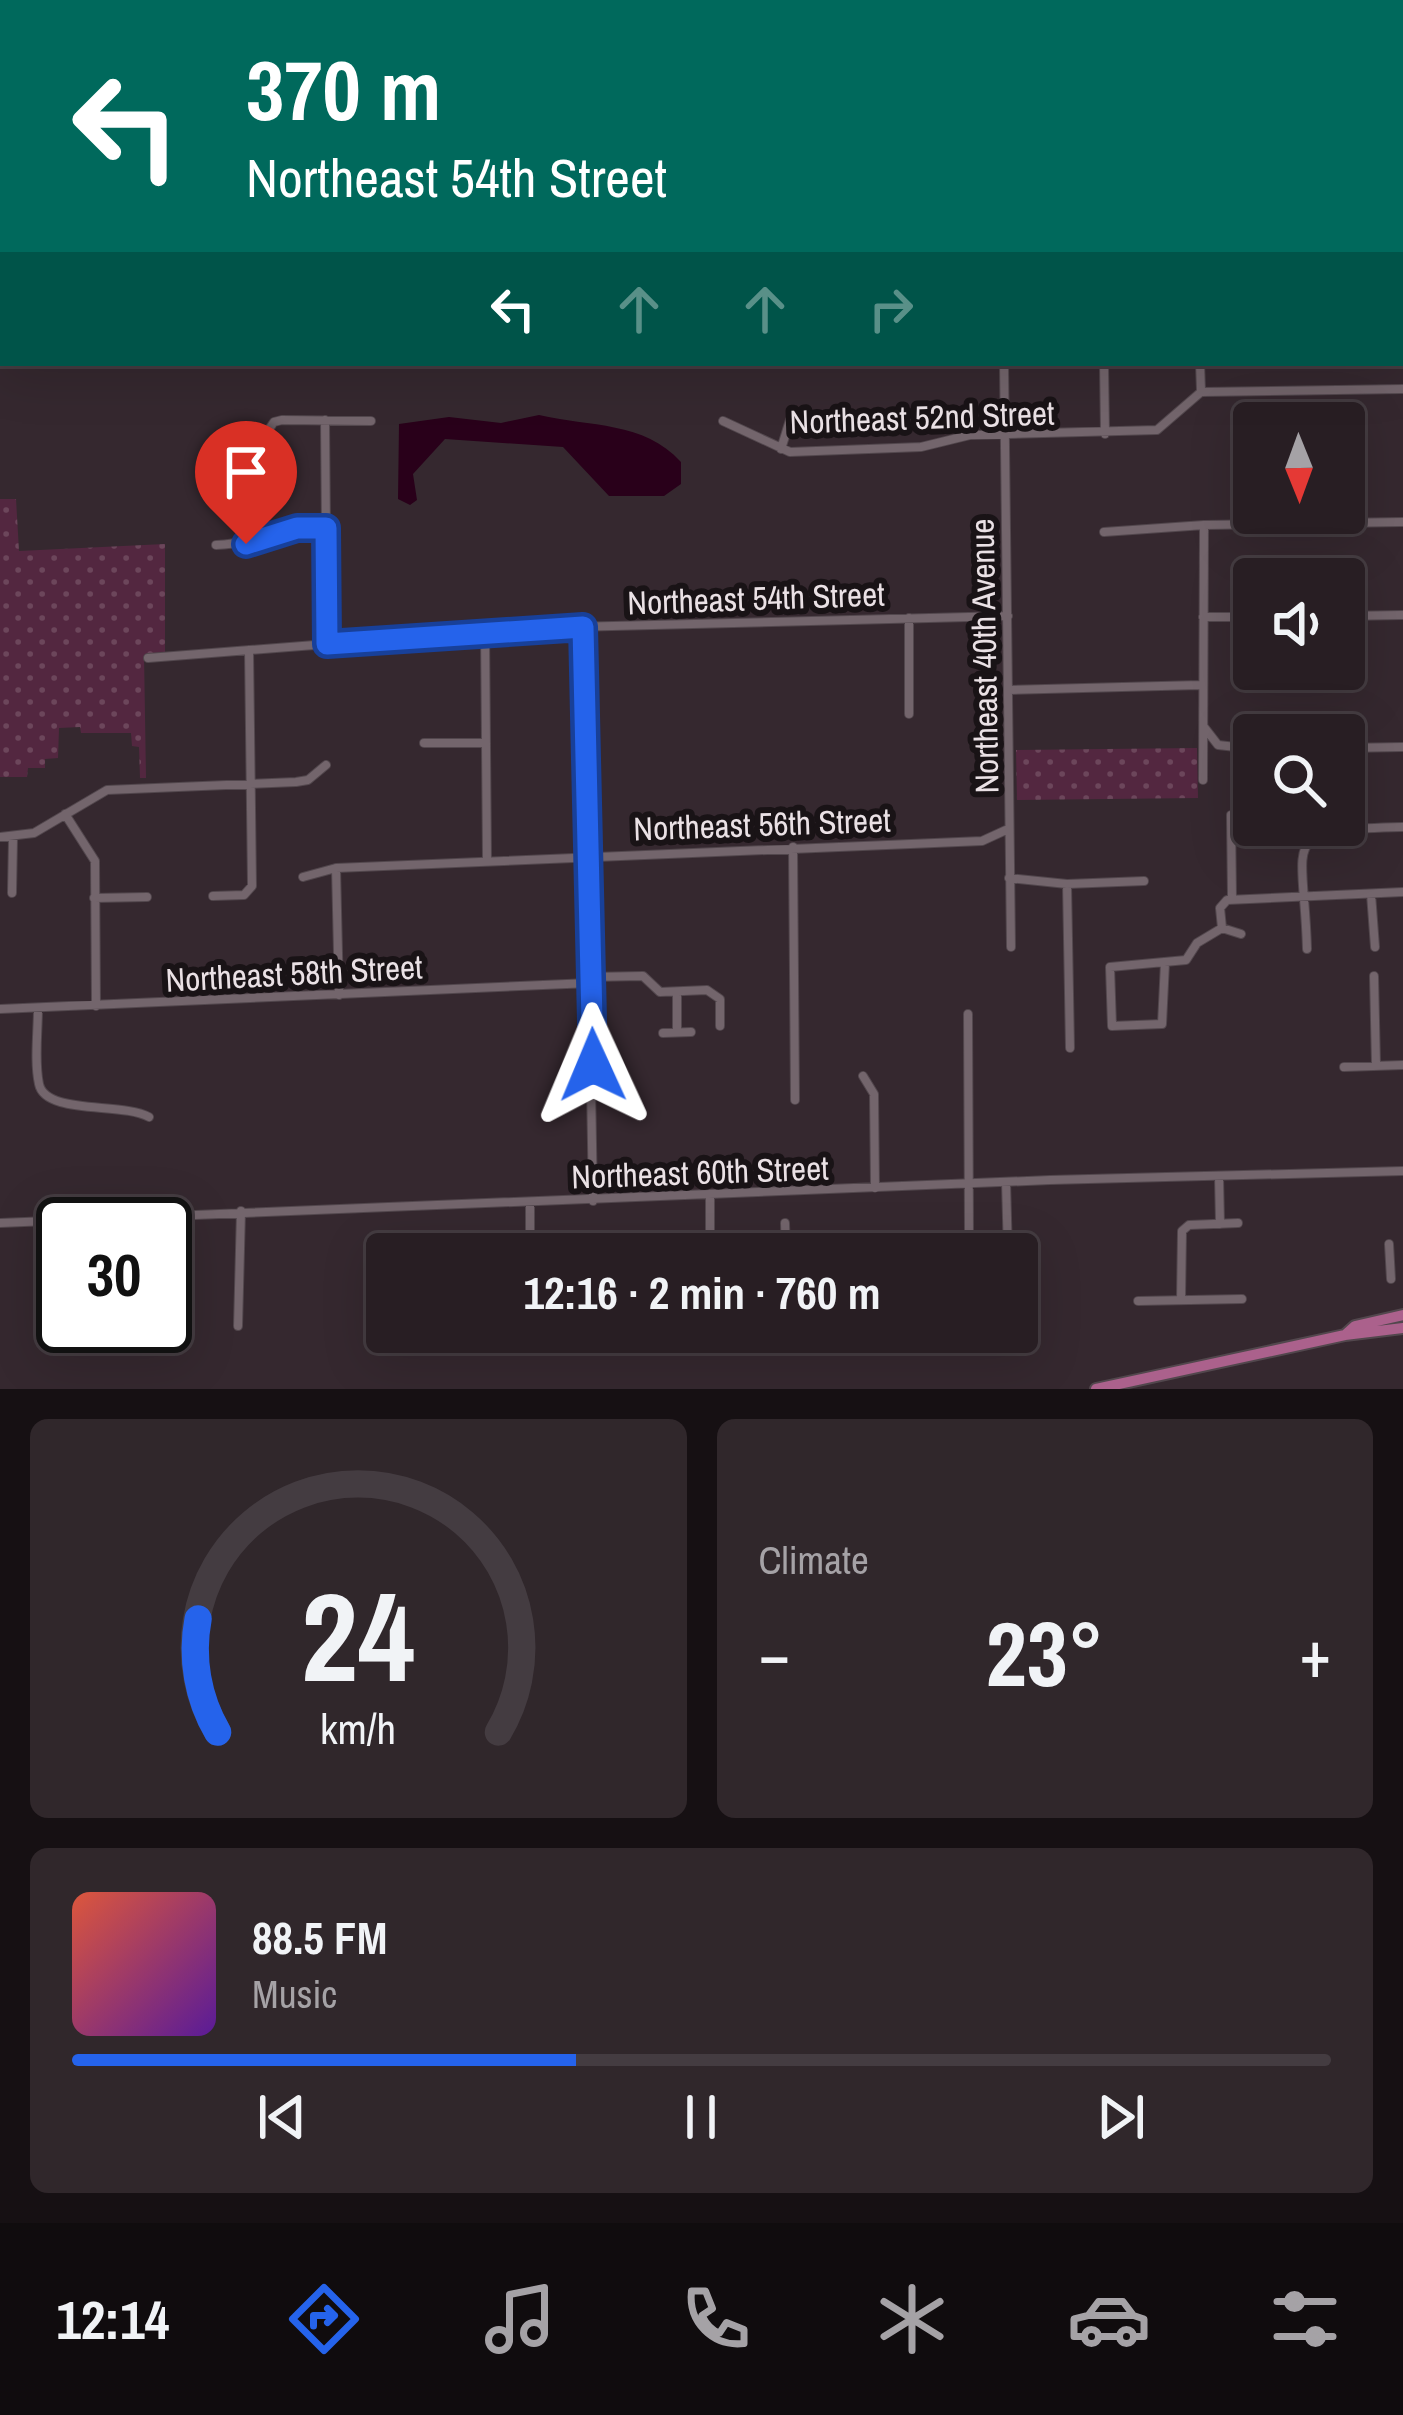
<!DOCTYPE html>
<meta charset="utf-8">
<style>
:root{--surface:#281e23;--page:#30272b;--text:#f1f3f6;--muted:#a5a2a6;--line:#443c41;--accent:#2563eb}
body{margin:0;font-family:"Archivo Narrow",sans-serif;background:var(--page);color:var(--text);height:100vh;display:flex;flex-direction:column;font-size:45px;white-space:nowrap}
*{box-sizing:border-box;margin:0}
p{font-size:39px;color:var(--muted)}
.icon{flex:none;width:66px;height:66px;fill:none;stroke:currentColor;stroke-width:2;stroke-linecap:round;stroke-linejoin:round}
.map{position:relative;height:1389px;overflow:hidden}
.side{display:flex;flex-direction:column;gap:30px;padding:30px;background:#161013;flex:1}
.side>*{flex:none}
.hud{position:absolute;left:0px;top:0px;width:1404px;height:366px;box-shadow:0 12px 48px #0002,0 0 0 3px var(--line);background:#00695c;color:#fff;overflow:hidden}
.needle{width:78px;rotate:179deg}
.fabs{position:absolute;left:1233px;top:402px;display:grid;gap:24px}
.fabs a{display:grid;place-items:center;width:132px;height:132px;border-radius:12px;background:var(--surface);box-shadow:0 12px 48px #0002,0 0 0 3px var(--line);font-size:60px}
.speed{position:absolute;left:36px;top:1197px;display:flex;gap:24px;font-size:60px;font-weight:700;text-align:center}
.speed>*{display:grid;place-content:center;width:156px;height:156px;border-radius:50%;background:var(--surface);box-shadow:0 12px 48px #0002,0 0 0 3px var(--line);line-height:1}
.speed .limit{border:6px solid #111;border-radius:18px;background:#fff;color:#111}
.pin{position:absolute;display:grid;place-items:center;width:102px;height:102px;color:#fff;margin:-123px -51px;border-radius:50% 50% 50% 0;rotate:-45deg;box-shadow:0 0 12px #0007}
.pin .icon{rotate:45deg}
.me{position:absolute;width:132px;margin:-66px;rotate:359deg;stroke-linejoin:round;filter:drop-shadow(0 0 9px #0008)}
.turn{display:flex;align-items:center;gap:42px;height:252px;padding:0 48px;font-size:54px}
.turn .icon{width:156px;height:156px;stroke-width:2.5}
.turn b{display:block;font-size:84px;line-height:102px}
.lanes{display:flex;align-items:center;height:114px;padding:0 48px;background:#0003;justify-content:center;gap:60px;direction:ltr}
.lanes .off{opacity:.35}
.big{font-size:90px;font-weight:800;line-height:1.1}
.side .card{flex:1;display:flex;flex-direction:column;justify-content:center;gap:18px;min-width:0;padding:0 42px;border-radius:18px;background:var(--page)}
.side .dial{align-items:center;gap:0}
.dial svg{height:312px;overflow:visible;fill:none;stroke:var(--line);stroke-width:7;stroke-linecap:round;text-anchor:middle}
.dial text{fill:var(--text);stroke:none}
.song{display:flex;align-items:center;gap:36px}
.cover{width:144px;height:144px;border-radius:18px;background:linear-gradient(135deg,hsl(10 70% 55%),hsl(270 70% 35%))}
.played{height:12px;border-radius:6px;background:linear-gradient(90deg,var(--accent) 40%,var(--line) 40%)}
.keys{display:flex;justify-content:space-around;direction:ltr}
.heat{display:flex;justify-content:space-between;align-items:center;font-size:66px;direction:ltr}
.side .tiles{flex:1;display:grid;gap:30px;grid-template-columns:1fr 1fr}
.card:last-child{grid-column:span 2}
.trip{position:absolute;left:366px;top:1233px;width:672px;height:120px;border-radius:12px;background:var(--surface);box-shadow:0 12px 48px #0002,0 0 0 3px var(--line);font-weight:800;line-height:120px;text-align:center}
.dock{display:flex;height:192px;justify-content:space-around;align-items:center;background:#100c0e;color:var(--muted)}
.dock .icon{width:84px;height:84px}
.dock .on{color:var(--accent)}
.dock b{font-size:54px;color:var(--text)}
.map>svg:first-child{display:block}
.park{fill:url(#park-dots)}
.water{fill:#29001a}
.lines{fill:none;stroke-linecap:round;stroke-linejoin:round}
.minor-casing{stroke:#52474d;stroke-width:10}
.major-casing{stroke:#52474d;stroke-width:14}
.minor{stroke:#73656c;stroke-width:8}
.major{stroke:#ab618c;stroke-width:10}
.route-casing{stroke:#184099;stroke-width:30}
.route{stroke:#2563eb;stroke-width:21}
.labels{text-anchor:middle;stroke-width:12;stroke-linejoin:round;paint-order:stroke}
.street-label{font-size:33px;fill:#eae1e5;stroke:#191316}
</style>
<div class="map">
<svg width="1403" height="1389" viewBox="0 0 1403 1389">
<defs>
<pattern id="park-dots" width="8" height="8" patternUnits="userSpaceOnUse" patternTransform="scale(3)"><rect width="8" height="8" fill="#532740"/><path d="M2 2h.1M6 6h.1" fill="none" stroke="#6c465b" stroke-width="1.8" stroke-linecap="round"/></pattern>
</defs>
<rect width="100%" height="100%" fill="#35282f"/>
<path class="park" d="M0,499H16L19,551L165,544V653L144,655L146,778H140L139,747L132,746L131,733H81L80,727L59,728L58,758L45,759V768H28L27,777H0Z
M1197,748L1198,798L1017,800L1016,750Z"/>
<path class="water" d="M539,415C590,427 644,421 681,462V484L664,496H609L563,447L445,439L413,474L417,500L410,505L398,499L399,424L449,417L501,423Z"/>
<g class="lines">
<defs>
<path id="minor" d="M182,0V3
M407,0V3
M637,0V3
M829,0V3
M999,0V3
M1245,0V3
M1401,24H1403
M0,58H3
M0,116H3
M1401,292H1403
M0,326H3
M1004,363L1011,947
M1104,363L1105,434
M1200,363L1201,391
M325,420L327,644
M723,421L790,452L921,447L970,435L1157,430L1201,392L1403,389
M260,442L274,422L282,420L371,421
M781,449L790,420
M1104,532L1204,525L1403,522
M216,545C255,544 287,528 326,528
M1344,616L1403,615
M1203,617H1254
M583,627L593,1201
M485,631L487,860
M148,658L532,628L1008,616
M1009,690L1200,685
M909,714V618
M1204,727L1218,745L1254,749
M424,743H486
M1344,748L1403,747
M1203,780L1204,525
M65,814L95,861L96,1006
M1231,815L1232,899
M0,837L34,833L107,790L296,782L308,780L326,765
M793,847L795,1100
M336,868L339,995
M303,877L336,868L982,841L1006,830
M1009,878L1067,884L1144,881
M1067,884L1070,1048
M12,893L13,838
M1371,894L1375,947
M213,896L244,895L252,886L249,650
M94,898L147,897
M1222,928L1241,934
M1307,949C1304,836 1275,830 1403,827
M1165,963L1162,1024L1112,1026L1110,967L1186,960L1197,943L1222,928L1220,908L1227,900L1403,892
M1374,976L1376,1065
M590,977L643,976L660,992L707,990L720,999V1026
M38,1008C38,1032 34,1061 39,1084C45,1115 122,1102 149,1117
M0,1009L590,983
M968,1014L969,1235
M677,1032V992
M663,1033L691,1032
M1344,1067L1403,1065
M863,1076L874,1094L875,1188
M1219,1176L1220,1224
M1006,1182L1008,1254
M710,1196V1254
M0,1223L1050,1180L1403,1171
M785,1223L786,1254
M1389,1244L1391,1279
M524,1254L530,1243V1203
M1181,1300L1182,1231L1189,1225L1238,1223
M1138,1301L1242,1299
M238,1326L241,1211"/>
<path id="major" d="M1345,1335L1355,1326L1403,1315
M1096,1389L1345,1335L1403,1328"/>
</defs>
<use href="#minor" class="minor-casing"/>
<use href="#major" class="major-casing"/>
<use href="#minor" class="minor"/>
<use href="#major" class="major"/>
</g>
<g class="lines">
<defs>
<path id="route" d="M246,544L297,528H326L327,644L583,627L593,1065"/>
</defs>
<use href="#route" class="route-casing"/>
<use href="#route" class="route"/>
</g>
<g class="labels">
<g class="street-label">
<text transform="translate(922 417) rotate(-2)" y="12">Northeast 52nd Street</text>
<text transform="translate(756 598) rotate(-2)" y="12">Northeast 54th Street</text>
<text transform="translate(984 656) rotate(-91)" y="12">Northeast 40th Avenue</text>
<text transform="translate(762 824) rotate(-2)" y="12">Northeast 56th Street</text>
<text transform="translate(294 973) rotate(-3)" y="12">Northeast 58th Street</text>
<text transform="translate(700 1172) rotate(-2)" y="12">Northeast 60th Street</text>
</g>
</g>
</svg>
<div class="fabs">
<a><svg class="needle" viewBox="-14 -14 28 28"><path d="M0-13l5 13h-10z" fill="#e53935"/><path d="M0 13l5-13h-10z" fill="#a5a2a6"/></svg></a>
<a><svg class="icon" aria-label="sound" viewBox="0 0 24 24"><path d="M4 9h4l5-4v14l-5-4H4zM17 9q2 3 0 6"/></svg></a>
<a><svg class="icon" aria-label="search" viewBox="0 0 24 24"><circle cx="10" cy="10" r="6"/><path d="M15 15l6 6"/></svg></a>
</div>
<div class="speed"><div class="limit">30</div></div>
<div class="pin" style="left:246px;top:544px;background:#d93025"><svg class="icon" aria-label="arrive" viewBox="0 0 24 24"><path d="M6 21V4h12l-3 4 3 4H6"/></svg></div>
<svg class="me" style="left:593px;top:1065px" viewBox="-20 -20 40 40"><path d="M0-17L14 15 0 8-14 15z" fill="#2563eb" stroke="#fff" stroke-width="4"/></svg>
<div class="trip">12:16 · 2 min · 760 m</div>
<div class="hud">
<div class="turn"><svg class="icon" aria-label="left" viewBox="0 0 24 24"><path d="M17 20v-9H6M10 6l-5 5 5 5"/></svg><div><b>370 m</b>Northeast 54th Street</div></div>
<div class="lanes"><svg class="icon" aria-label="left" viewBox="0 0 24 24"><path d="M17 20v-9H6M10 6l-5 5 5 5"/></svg><svg class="icon off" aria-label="ahead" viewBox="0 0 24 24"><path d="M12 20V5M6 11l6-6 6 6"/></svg><svg class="icon off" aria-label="ahead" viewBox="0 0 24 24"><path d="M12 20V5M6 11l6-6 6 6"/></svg><svg class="icon off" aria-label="right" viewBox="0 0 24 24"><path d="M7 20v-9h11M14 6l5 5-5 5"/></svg></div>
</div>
</div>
<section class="side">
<div class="tiles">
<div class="card dial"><svg viewBox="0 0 100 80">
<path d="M14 69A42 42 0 1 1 86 69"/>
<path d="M14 69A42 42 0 0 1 9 40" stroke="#2563eb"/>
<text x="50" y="56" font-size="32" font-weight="700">24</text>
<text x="50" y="72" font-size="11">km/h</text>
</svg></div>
<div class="card"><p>Climate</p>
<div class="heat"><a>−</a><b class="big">23°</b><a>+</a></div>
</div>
<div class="card">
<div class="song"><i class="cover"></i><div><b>88.5 FM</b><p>Music</p></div></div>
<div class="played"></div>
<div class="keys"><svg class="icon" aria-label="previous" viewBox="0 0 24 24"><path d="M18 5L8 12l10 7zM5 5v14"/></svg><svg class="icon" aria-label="pause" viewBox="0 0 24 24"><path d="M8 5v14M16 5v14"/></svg><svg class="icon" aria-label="next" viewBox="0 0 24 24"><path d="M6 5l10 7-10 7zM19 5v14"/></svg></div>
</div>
</div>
</section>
<nav class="dock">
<b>12:14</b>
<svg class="icon on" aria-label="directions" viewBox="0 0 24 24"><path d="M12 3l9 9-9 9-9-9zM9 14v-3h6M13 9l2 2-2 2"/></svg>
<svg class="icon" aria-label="music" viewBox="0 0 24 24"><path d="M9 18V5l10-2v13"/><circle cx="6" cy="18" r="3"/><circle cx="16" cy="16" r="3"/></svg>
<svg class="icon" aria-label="phone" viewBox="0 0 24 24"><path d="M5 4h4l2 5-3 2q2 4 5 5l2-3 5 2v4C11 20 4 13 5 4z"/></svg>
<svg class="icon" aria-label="climate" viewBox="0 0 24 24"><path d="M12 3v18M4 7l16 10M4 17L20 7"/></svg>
<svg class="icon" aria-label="car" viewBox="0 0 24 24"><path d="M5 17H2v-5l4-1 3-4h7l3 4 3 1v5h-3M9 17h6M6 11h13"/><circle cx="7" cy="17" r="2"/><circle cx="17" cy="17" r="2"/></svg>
<svg class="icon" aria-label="filters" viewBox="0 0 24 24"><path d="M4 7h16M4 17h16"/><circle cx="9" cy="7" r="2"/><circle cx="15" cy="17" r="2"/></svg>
</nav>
